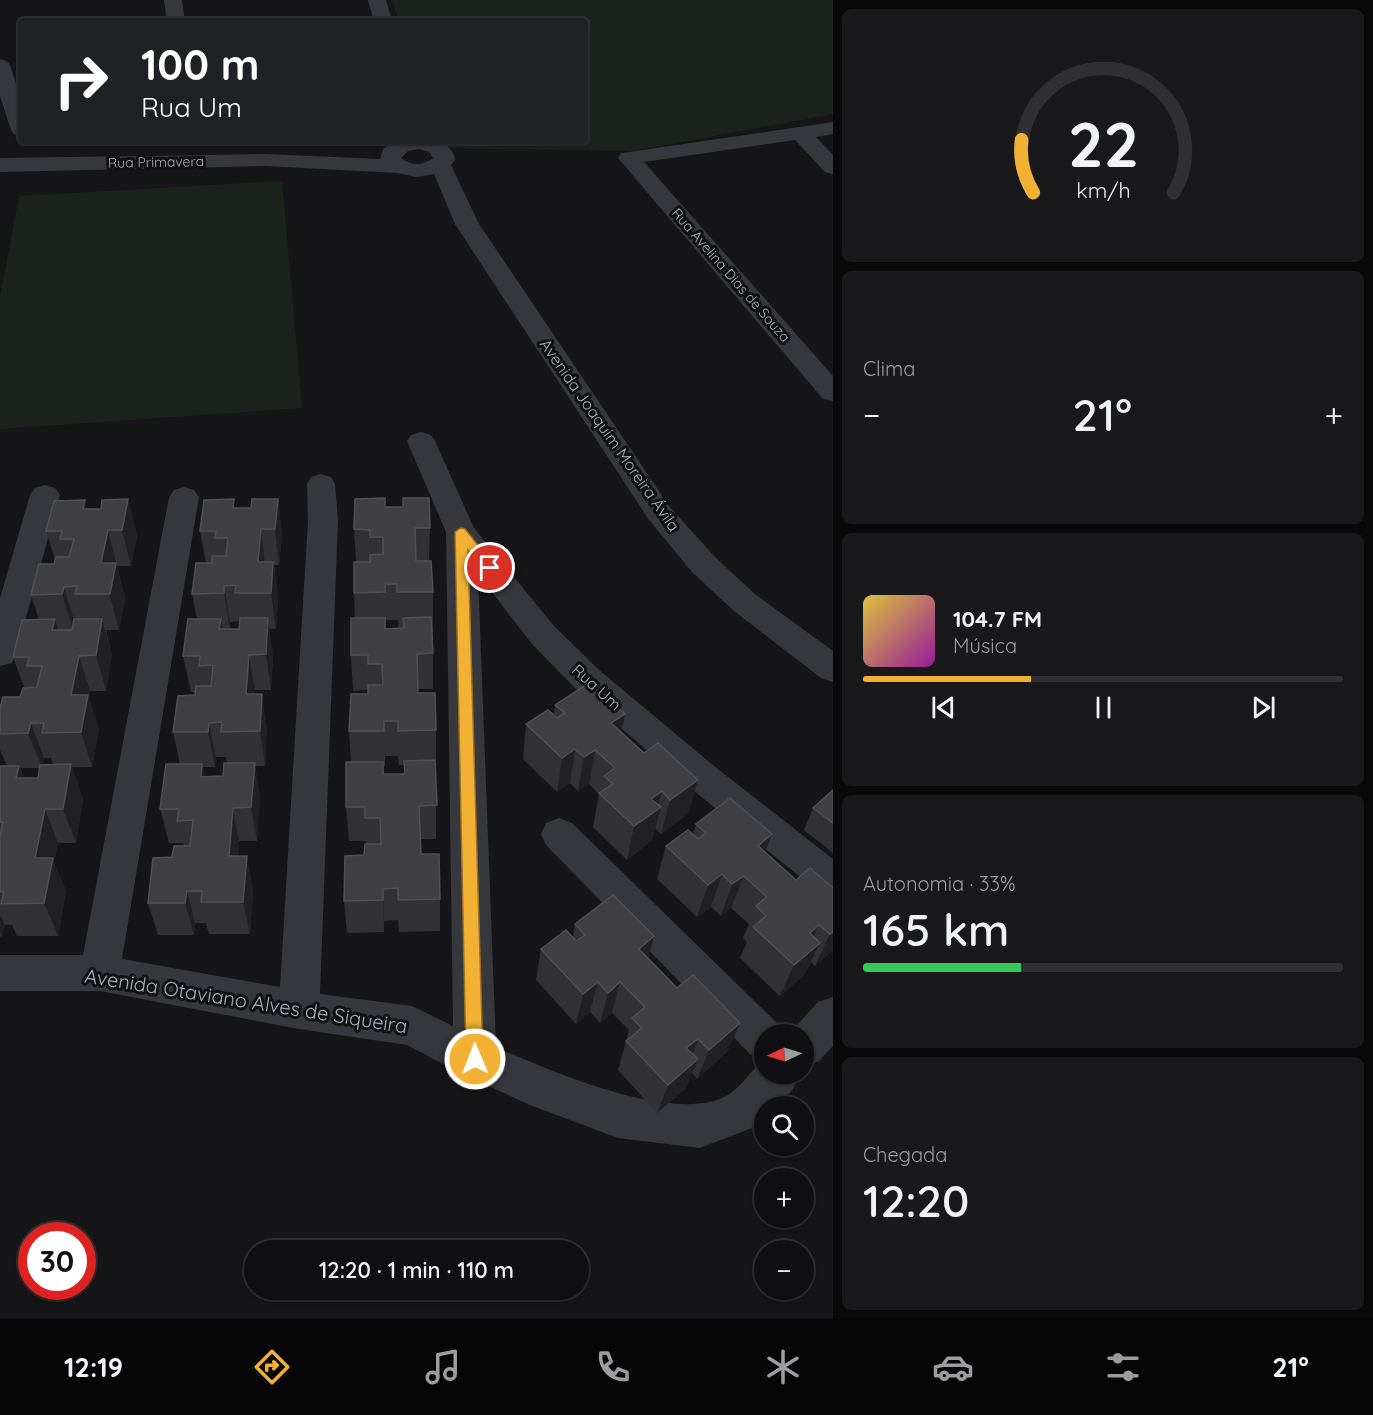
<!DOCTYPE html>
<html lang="pt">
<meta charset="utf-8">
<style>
:root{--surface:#101012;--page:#19191b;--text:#f1f3f6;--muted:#9c9d9f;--line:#303032;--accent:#f2b134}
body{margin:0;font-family:Quicksand,sans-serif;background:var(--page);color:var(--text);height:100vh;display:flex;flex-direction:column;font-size:22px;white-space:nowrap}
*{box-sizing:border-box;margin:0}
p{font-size:20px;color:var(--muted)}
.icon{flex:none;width:33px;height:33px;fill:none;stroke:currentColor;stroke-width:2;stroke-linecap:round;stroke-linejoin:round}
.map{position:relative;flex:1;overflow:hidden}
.drawer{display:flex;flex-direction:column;gap:9px;padding:9px;background:#09090a;width:540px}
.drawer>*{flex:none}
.top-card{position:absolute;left:18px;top:18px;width:570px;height:126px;border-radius:6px;box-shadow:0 2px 4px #0004,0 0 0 2px var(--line);background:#202124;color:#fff;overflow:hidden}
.needle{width:39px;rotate:266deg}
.tools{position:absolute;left:754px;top:1024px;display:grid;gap:12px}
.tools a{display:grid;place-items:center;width:60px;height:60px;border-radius:50%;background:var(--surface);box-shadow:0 2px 4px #0004,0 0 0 2px var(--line);font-size:30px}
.speed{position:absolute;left:18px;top:1222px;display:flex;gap:12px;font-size:30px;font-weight:700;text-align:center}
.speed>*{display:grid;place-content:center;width:78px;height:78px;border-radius:50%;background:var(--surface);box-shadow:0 2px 4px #0004,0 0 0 2px var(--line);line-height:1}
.speed .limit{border:9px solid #d22;background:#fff;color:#111}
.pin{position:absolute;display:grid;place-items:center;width:51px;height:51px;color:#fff;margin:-26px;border:3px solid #fff;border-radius:50%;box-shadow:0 2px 6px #0007}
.me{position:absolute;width:66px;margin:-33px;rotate:359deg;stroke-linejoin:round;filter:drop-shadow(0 0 4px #0008)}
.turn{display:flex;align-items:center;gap:21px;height:126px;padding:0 24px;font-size:27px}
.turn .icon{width:78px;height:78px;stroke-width:2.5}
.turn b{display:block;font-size:42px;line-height:51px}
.big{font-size:45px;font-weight:600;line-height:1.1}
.drawer .tile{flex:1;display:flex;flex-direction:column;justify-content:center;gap:9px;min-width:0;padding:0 21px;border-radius:9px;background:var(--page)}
.drawer .dial{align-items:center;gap:0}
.dial svg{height:156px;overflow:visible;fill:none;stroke:var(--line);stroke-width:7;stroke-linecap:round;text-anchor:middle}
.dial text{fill:var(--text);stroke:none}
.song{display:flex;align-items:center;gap:18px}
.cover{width:72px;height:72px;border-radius:9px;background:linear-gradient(135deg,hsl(50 70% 55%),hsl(300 70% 35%))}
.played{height:6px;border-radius:3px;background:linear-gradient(90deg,var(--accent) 35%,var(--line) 35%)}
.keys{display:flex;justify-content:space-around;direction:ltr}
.heat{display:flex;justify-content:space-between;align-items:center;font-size:33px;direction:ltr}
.charge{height:9px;border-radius:4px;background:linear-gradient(90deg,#34c759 33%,var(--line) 0)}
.trip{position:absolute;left:244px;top:1240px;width:345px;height:60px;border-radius:30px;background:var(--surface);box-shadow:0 2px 4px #0004,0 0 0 2px var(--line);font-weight:600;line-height:60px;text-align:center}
.tabs{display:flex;height:96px;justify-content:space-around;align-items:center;background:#060607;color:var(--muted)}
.tabs .icon{width:42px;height:42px}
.tabs .on{color:var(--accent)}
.tabs b{font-size:27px;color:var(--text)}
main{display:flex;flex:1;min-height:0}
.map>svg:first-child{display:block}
.green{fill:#1c231d}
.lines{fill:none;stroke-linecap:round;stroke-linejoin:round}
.minor{fill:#37383d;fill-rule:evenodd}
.wall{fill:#323236;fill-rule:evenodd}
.shaded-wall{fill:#212124}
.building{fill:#3f3f44;stroke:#4f5156;stroke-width:1.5}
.route{fill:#f2b134;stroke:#9d7322;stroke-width:1.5}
.labels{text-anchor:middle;stroke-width:6;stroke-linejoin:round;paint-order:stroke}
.far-street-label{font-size:14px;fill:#a8adb8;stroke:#111113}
.street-label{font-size:16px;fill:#a8adb8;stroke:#111113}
.near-street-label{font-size:20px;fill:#a8adb8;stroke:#111113}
</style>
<main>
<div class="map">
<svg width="833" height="1319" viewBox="0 0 833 1319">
<rect width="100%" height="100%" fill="#161618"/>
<path class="green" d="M392,0H833V114L633,151L448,148L445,141H585V21H399Z
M282,181L302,408L0,429V298L19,196Z"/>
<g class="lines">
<path class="minor" d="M164,0H182L185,21H167Z
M368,0H386L392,21H374Z
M0,59L7,61L10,65L21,99V136L14,134L11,130L0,96Z
M833,122V134L816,137L833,155V174L825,172L795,140L644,162L833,376V401L823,399L618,158L621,153L629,152Z
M393,141H438C445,143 455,151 455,160L451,165L479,224L669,506L714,556L756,595L833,651V682L821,678L734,611L692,572L649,520L455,224L434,174L416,177L397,173L266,166L0,172V158L266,154L380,159L383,149ZM419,149L429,152L433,158C422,166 412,166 401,158L408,151Z
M421,432L431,435L435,441L474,528L554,626L599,670L714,766L833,859V898L820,893L688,786L575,688L532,644L478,574L496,1047C548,1070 675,1126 728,1095C741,1087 752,1070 763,1059L750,1054L546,845L541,834L546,823L559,818L572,823L780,1026L784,1035H765V1074H799L793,1089L776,1107H765V1118L757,1126L700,1148L618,1138L530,1105L460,1073L407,1045L299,1029L100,991H0V955H83L169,497L174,490L184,487L194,490L199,497L122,959L280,987L308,520L307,484L311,477L321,474L331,477L335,484L338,520L320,994L412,1006L453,1026L446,532L407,441L411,435Z
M45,485L55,488L60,495L16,654L12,663L0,666V598L30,495L35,488Z
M833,997V1046L819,1061L804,1067V1035H788L818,1002Z"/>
</g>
<path class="wall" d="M128,499L137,536L131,566H117L125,599L119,630H106L112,655L106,691H90L89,698L99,730L92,767H72L83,799L76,843H58L54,862L66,891L58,936H17L12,925H5L2,936L0,937V766H7L0,750V708L20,697L24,687L13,657L39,620L31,595L54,564L55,560L46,531L87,509H101ZM44,758H51L53,765H42ZM20,768H40L38,778H24Z
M278,499L282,535L279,565H274L278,598L276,629H269L273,654L271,690H255L254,694L267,729L265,766H255L260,797L257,841H239L238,856L253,889L250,934H209L206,923H195L194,935H158L148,903L172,857L184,846L183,843H169L160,809L180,764L173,732L195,695L196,692H191L183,656L197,619L192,594L206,563L200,531L236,508H251ZM240,621L239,629H230V622ZM216,757H226L227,763L223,776L205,777L203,767H215Z
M385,507L430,528L429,561L433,592V689H418V693L436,730V839H420L421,854L440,899V931L399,932L398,920L384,921V932L347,933L344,901L364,855L366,844V841H349L346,807L351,762L349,731L368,694V690L353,691L351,655L355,618L354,593L356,562L354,529ZM386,620H398V628H386ZM385,756H398L399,765H404V774H384L383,766H385Z
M555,705L625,714L621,733L644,753L698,780L688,814L661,834L655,828L652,840L627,860L593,827L599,794L589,784L578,791L570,783L557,792L523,759L526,724L554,715Z
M833,790V853L804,830L813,808Z
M696,824L765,852L796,880L833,888V950L815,966L811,962L804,975L780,996L740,958L747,942L743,938L749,924L731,908L721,916L711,907L697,917L657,879L666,846L693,834Z
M575,924L654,936L648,958L677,988L740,1023L727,1052L697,1079L692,1073L686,1088L657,1113L618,1070L629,1030L612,1013L600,1023L590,1012L576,1024L536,980L541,949L573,937Z"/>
<path class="shaded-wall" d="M128,499L137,536L131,566L122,530Z
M278,499L282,535L279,565L275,529Z
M85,500L94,536L83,509Z
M261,529L265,565L258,562Z
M108,530L125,599L119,630L101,563Z
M273,562L278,598L276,629L271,593Z
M224,586L230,622V629L224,593Z
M64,587L75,623L73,630L62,594Z
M268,618L273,654L271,690L266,654Z
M55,619L66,655L52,630Z
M102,619L112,655L106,691L96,655Z
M221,619L227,655L219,629Z
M249,655L255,690L252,730L246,694Z
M79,656L90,691L89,698L99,730L92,767L81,732L71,695Z
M262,694L267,729L265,766L260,731Z
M625,714L618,749L611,723Z
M31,723L44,758L42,768L28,733Z
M209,723L216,757L215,767L208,732Z
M575,749L570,783L557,792L562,758Z
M595,750L589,784L578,791L584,757Z
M255,763L260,797L257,841L251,807Z
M71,764L83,799L76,843L63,809Z
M202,764L210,798L201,777Z
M19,766L33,800L16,778Z
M698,780L688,814L661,834L670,800Z
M662,791L657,809L661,807L652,840L627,860L634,826L651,799Z
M233,808L239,841L236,889L229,856Z
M45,809L58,843L54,862L66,891L58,936L44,903L35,858Z
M772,834L759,868L745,879L758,846Z
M247,856L253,889L250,934L243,902Z
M722,874L711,907L697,917L708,885Z
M744,876L731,908L721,916L732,884Z
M383,889L384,921V932L383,900Z
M187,891L195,923L194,935L185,903Z
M0,915L5,925L2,936L0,932Z
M819,925L804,956L810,933Z
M833,932V950L815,966L830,934Z
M654,936L645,968L639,949Z
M820,943L804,975L780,996L794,965Z
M598,982L590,1012L576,1024L583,994Z
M620,982L612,1013L600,1023L608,993Z
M740,1023L727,1052L697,1079L709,1050Z
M698,1039L687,1068L686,1048Z
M698,1059L686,1088L657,1113L668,1085Z"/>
<path class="building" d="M385,498V507H403V498H429L430,528H415L416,561H431L433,592H397V584H385V592L354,593V562H370V555L383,554V537H370V530L354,529L355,499Z
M128,499L122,530H108L101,563H116L110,594H75L77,586L64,587L62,594L31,595L39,564H54L56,557H69L74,539H60L62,531H46L54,501L85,500L83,509H101L102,500Z
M234,499L233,508H251L252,499H278L275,529H261L258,562H273L271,593H235L236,585L224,586V593L192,594L196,563H212V556H226L228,538H215L216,531H200L204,500Z
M431,617L433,653L417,654L418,693H435L436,730L398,731V721H384V731H349L351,694H368V685H383L382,664H368V655H351V618H385V629L404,628L403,618Z
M240,618H268L266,654L249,655L246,694H262L260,731L221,732L222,722L209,723L208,732H173L178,696L195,695L196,686H211L213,665L199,666L200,656H183L188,619H221L219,629H239Z
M55,619L52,630H72L74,619H102L96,655L79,656L71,695H88L81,732L42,733L44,723H31L28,733L0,734V708L3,697H20L23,688L37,687L42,666H27L29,657H13L22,620Z
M589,683L625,714L611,723L644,753L658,743L698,780L670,800L662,791L651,799L661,807L634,826L599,793L613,784L604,776L615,768L595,750L584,757L575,749L562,758L526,724L548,710L557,718L565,713L555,705Z
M435,760L437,805L419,806L421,854H439L440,899L398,900V888L383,889V900L344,901L345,856L364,855L365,844H381L380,818H365V807H346V762H383V774H405L404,761Z
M224,763H255L251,807L233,808L229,856H247L243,902H201L202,891H187L185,903H148L153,858L172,857L174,846H190L193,820L177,821L179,809H160L166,764H202L201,777L223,776Z
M71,764L63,809H45L35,858H53L44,903L1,904L4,892H0V836L3,822H0V766H19L16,778H38L40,765Z
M833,790V823L813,808Z
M730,798L772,834L758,846L796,880L810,868L833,888V932L830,934L819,925L810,933L820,943L794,965L753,927L766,916L756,906L767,897L744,876L732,884L722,874L708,885L666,846L688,830L698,839L706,833L696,824Z
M613,895L654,936L639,949L677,988L693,975L740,1023L709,1050L698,1039L686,1048L698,1059L668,1085L626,1041L642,1028L632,1018L645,1007L620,982L608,993L598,982L583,994L541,949L566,930L576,941L585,935L575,924Z"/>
<path class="route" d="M461,528L465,529L496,568L494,572H485L468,550L483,1059L481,1065L475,1068L468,1065L466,1059L455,532Z"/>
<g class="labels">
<g class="far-street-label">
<text transform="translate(156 162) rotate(-1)" y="5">Rua Primavera</text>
<text transform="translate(731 275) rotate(49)" y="5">Rua Avelina Dias de Souza</text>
</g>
<g class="street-label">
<text transform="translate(610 435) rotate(55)" y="6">Avenida Joaquim Moreira Ávila</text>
<text transform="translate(597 687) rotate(42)" y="6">Rua Um</text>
</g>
<g class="near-street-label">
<text transform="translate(246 1001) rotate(9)" y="7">Avenida Otaviano Alves de Siqueira</text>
</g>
</g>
</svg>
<div class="tools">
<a><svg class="needle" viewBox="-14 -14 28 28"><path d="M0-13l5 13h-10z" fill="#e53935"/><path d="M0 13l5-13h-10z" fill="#9c9d9f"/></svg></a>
<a><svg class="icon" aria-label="search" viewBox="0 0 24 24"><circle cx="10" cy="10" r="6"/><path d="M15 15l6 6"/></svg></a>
<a>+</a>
<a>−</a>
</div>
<div class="speed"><div class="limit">30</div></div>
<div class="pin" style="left:490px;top:568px;background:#d93025"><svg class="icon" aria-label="arrive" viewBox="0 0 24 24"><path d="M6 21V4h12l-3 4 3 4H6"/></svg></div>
<svg class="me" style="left:475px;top:1059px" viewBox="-20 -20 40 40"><circle r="17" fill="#f2b134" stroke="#fff" stroke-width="3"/><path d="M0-11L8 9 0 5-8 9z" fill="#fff"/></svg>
<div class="trip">12:20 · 1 min · 110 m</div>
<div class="top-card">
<div class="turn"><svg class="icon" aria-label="right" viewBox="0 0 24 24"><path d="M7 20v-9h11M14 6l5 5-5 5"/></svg><div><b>100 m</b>Rua Um</div></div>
</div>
</div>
<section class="drawer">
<div class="tile dial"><svg viewBox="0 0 100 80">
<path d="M14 69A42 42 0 1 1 86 69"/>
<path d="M14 69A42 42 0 0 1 8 42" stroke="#f2b134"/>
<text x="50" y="56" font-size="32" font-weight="700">22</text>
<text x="50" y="72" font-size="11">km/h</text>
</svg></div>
<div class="tile"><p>Clima</p>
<div class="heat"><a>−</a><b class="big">21°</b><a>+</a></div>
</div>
<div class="tile">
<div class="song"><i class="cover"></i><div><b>104.7 FM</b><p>Música</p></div></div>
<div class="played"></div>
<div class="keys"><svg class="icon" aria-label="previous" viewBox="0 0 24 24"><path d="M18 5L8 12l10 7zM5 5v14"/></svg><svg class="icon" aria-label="pause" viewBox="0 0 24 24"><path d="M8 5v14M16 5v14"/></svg><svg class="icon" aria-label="next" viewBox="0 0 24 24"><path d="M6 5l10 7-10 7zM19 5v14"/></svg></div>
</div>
<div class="tile"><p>Autonomia · 33%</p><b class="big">165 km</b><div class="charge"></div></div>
<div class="tile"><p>Chegada</p><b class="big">12:20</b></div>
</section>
</main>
<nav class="tabs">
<b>12:19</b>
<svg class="icon on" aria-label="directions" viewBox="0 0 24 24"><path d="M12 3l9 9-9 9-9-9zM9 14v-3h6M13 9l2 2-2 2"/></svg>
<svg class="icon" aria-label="music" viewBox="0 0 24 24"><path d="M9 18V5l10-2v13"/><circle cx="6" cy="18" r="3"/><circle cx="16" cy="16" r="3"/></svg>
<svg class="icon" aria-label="phone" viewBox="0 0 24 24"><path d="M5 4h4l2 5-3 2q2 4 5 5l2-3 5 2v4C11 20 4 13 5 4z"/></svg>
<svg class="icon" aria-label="climate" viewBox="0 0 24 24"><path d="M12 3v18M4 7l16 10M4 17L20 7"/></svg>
<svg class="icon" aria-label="car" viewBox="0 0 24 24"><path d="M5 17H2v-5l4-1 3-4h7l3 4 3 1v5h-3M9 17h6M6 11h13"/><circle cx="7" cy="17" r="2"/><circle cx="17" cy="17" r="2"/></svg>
<svg class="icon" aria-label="filters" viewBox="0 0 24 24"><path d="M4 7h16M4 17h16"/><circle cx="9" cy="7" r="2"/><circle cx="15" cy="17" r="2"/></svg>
<b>21°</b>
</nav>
